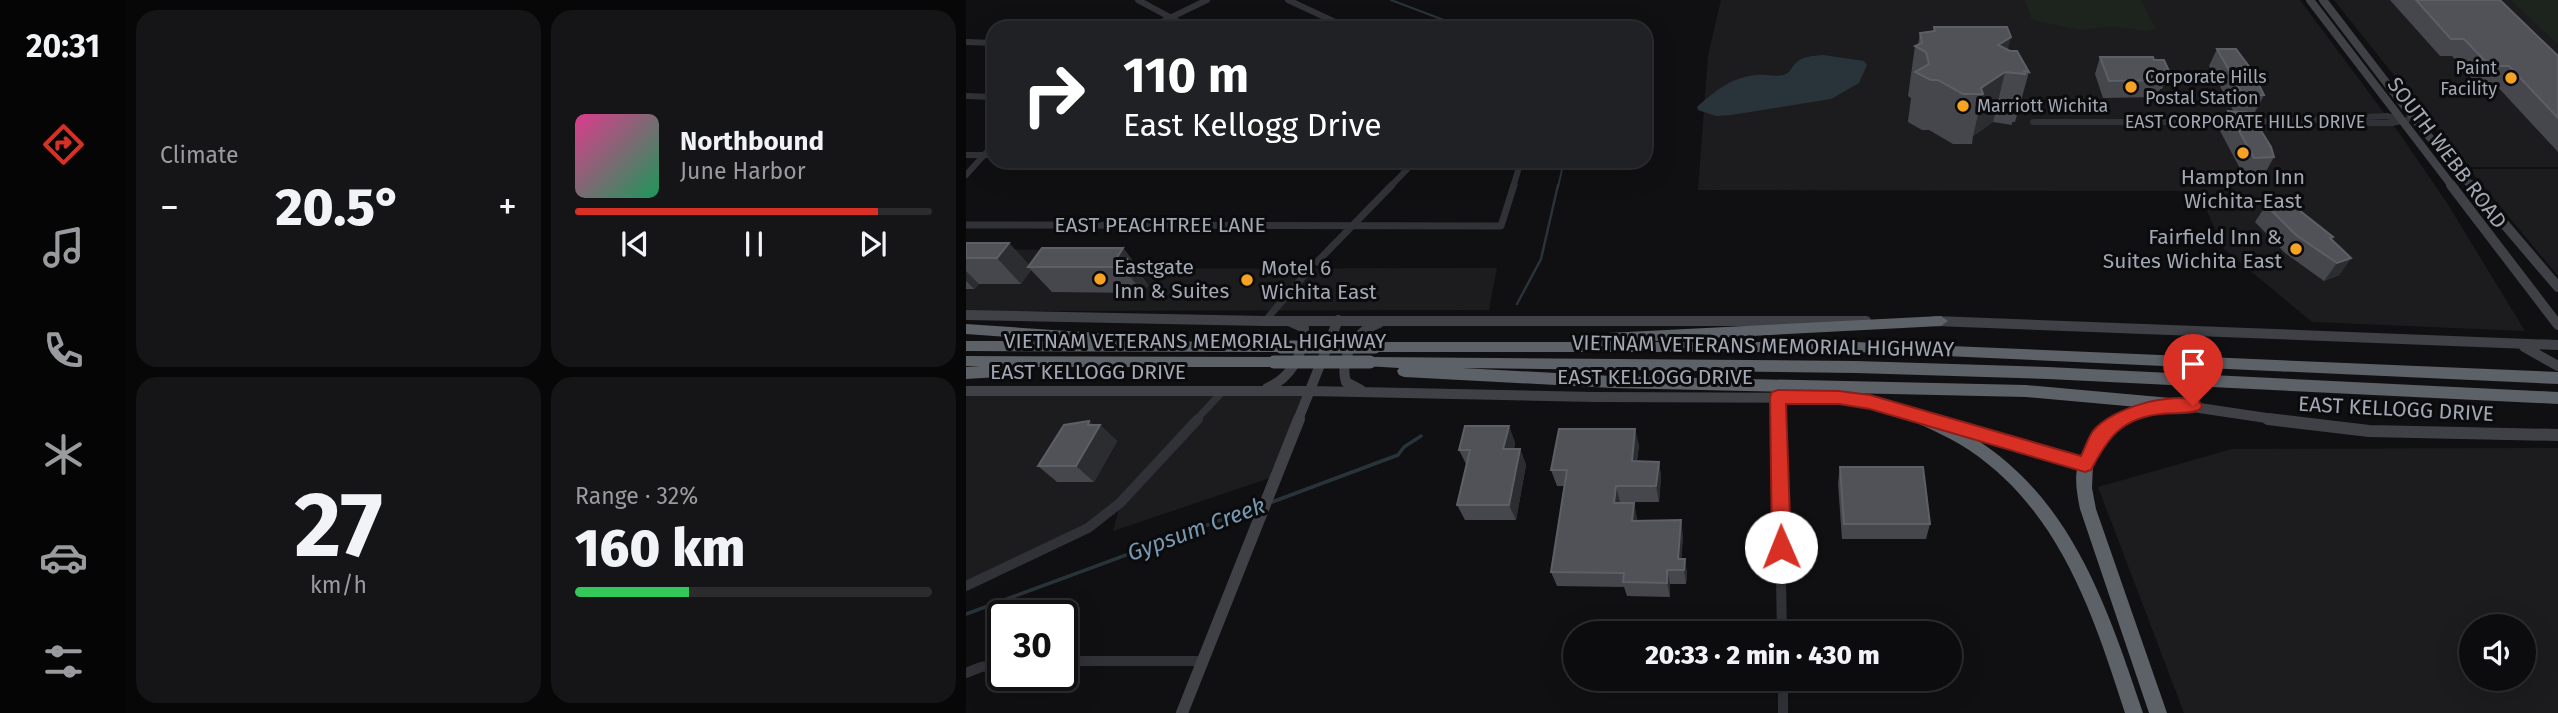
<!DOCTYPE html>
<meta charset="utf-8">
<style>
:root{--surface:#0c0c0e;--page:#151517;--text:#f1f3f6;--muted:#9a9b9e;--line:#2c2c2e;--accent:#d93025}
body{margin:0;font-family:"Fira Sans",sans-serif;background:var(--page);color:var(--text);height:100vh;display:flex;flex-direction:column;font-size:26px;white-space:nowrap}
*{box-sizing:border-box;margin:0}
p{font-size:23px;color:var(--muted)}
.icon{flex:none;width:38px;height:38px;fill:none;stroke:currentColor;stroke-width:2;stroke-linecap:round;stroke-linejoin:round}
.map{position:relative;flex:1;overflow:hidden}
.side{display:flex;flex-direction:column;gap:10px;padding:10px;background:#070708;width:840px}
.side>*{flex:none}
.hud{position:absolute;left:21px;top:21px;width:665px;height:147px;border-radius:21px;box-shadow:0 7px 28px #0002,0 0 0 2px var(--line);background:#202124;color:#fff;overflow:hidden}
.controls{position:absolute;left:1493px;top:614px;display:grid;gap:14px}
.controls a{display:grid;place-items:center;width:77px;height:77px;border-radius:50%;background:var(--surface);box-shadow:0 7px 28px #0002,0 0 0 2px var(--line);font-size:35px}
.speed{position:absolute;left:21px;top:600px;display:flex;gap:14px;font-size:35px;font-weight:700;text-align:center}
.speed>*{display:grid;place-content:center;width:91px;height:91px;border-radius:50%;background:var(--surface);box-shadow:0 7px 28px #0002,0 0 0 2px var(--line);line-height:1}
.speed .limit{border:4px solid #111;border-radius:10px;background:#fff;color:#111}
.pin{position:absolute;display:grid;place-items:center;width:60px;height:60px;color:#fff;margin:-72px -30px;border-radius:50% 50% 50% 0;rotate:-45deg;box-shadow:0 0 7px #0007}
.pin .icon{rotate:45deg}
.me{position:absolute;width:77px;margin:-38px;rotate:359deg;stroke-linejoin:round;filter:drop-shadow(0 0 5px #0008)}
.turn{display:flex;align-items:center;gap:24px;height:147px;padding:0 21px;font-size:32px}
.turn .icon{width:91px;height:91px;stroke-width:2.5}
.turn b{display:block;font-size:49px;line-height:60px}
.big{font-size:52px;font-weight:800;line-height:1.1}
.side .widget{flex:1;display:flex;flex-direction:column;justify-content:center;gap:10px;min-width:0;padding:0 24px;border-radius:21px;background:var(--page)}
.side .dial{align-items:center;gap:0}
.dial b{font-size:91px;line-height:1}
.song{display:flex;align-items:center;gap:21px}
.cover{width:84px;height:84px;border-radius:10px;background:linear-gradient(135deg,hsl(330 70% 55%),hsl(150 70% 35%))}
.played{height:7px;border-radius:4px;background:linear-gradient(90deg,var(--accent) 85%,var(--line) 85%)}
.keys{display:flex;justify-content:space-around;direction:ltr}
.heat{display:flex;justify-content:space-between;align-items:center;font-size:38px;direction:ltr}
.charge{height:10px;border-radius:5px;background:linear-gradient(90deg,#34c759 32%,var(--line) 0)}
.side .tiles{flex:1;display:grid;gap:10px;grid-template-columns:repeat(2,1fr)}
.trip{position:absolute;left:597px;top:621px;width:399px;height:70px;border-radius:35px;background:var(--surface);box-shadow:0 7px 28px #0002,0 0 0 2px var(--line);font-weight:800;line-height:70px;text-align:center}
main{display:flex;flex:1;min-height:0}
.tab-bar{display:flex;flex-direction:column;width:126px;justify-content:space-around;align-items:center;background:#050506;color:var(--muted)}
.tab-bar .icon{width:49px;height:49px}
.tab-bar .active{color:var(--accent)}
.tab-bar b{font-size:32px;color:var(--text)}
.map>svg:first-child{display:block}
.built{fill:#1c1c1f;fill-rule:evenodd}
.green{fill:#1c241d}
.water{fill:#29343a}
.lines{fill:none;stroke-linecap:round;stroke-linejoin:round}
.stream-far2{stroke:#29343a;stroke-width:2}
.stream-far1{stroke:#29343a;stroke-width:2.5}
.stream{stroke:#29343a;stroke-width:3.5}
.street-far2{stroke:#313237;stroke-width:6}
.street-far1{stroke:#313237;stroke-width:7}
.street{stroke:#313237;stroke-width:10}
.secondary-far2{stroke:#3f4147;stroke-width:8}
.secondary-far1{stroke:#3f4147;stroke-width:10}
.secondary{stroke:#3f4147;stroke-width:12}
.highway{fill:#5d6168;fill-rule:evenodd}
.highway-bridge{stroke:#5d6168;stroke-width:13}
.wall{fill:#46474d}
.shaded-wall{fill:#2c2d31}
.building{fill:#505258;stroke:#5c5f66;stroke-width:2}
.route{fill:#d93025;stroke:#8d1f18;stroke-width:2}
.poi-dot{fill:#f6a223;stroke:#0b0b0d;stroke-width:2.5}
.labels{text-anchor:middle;stroke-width:6;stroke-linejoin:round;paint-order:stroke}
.far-poi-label{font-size:18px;fill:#a1a7b3;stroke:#0b0b0d;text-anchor:start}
.far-street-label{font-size:18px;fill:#a1a7b3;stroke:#0b0b0d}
.street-label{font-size:21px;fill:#a1a7b3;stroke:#0b0b0d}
.poi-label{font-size:21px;fill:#a1a7b3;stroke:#0b0b0d;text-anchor:start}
.water-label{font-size:23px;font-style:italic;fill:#7698b0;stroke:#0b0b0d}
</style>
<main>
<nav class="tab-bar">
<b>20:31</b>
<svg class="icon active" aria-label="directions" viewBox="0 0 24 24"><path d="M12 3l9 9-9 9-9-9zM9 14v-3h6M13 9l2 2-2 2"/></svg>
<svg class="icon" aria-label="music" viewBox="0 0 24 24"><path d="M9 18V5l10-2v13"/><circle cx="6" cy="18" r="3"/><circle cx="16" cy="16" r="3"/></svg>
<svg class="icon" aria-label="phone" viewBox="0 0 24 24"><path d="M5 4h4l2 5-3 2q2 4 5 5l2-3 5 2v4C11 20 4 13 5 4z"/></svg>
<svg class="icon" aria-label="climate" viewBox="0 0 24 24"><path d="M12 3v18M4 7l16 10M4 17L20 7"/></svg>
<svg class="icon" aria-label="car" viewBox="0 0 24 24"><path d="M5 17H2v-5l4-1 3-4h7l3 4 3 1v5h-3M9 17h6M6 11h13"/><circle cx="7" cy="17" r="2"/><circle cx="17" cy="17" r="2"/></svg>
<svg class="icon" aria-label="filters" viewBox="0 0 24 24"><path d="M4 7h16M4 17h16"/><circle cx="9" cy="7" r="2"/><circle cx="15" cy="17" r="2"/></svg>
</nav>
<section class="side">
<div class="tiles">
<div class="widget"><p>Climate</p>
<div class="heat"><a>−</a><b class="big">20.5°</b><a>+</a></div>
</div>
<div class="widget">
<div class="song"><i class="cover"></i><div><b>Northbound</b><p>June Harbor</p></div></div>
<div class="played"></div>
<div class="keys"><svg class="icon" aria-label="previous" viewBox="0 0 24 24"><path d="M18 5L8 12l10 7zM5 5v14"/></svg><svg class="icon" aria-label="pause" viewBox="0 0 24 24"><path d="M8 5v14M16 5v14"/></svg><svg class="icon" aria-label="next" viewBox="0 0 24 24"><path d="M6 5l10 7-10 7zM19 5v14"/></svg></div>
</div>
<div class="widget dial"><b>27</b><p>km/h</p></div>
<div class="widget"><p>Range · 32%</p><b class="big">160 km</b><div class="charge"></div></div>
</div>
</section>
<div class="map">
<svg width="1592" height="713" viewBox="0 0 1592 713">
<rect width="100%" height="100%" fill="#101012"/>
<path class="built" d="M755,0H1334L1436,137L1481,203L1559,331L1346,322L1258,249L1232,191L732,190L742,55Z
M1368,0H1592V167H1501Z
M1503,169H1592V276Z
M0,249L93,250L80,269L531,268L523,310L0,311Z
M0,394H345L313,475L147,531L153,509L122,533L0,591Z
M1592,448V713H1218L1132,487L1266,449ZM1558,626V679H1505V626Z"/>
<path class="green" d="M1059,0H1175L1190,29L1178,31L1147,26L1115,30L1066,20Z
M1545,0H1592V45Z"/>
<path class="water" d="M857,55L898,61L901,65L893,83L865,99L765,115L750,116L732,110L731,107C749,91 767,76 792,75C802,74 811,78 820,74C825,71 826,66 831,62C837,56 848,56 857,55Z"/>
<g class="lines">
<path class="stream-far2" d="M425,0L499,28
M592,187L598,161"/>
<path class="stream-far1" d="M551,304L575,259L592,185"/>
<path class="stream" d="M306,502L432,455L438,447L455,436
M0,614L293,506"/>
<path class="street-far2" d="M172,0L224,28
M322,0L382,28
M183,28L241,0
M0,42L28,43
M0,96L28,97
M1376,118L1421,116L1432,119
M1067,122H1267
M1280,122L1373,119L1389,123H1426L1441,120
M0,155H28
M0,175L28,144
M424,187L449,161
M547,187L555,161"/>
<path class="street-far1" d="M0,225L535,226L548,185
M351,262L426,185
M299,321L343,270
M812,397V420
M230,420L258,390"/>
<path class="street" d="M812,419L816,634
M0,586L122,528L154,503L232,419
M96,661H236
M0,673L15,667L37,664
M817,679V713"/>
<path class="secondary-far2" d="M1344,0L1487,187
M1357,0L1449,120L1506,187"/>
<path class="secondary-far1" d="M1485,185L1592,325
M1505,185L1592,287
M0,315L299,321H900
M969,321L1592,345
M1558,347L1592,366
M301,388C325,378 338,354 338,328L325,322
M395,390L380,382C373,358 390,331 413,323
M0,391H344L628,397L873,398L941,411
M1220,406L1314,420
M332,420L372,320
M1154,420L1171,412L1197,407"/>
<path class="secondary" d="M1302,419L1403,431L1592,435
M969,420L1119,464L1131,440L1156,419
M216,713L333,419"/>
<path class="highway" d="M975,316L982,321L975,326L672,342H890L1592,372V384L890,352H409L404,351L402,347L404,343L409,342H636L634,338L636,334L641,333Z
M0,324L130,333L135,334L137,338L135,341L315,342L320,343L322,347L320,351L315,352L0,351V341H97L0,334Z
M0,356L308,357L313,358L315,362L313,366L308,367H54L56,370L54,374L49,376L0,379V367H14L0,366Z
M404,357L890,361L1082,367L1592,392V404L1082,379L890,373L496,368L646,376L1060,385L1227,400L1232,402L1234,406L1232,410L1227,412L1060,397L646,388L438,377L433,375L431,371L433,368L399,366L397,362L399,358Z
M936,404C1089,456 1130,573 1177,713H1159C1127,614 1094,511 1003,450C980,435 955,425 931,414L929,410L931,406Z
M1119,457L1124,459L1127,464L1126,488L1130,509L1201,713H1183L1114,509C1111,493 1107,475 1114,459Z"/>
<path class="highway-bridge" d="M315,347H409
M308,362H404"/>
</g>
<path class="wall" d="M1424,0H1534L1592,56V152L1529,84H1511L1486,56H1474Z
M968,27L1045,37L1041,50L1063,72L1049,122H1046V125L1027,122L1007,136L1006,144H987L963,130H956L942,122L945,98L942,96L949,46L952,45L954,33L967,31Z
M1251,49L1298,95L1289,112H1275L1308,157L1298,175L1278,176L1253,129L1262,111L1268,112L1243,66Z
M1134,57L1188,60L1203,71L1196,89H1194L1191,97L1137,98L1129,74Z
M1300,205L1365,239L1385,258L1373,275L1358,281L1319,253L1289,222Z
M0,243H43L63,265L157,248L177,274L176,277L182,285L177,293L86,292L65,270L55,284H13L8,289H0Z
M123,421L127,425H134L151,441L128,482H91L72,466Z
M549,442L548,449H554L560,465L550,520H499L491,505L501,466L493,450Z
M673,445L671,461L693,462L695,477L693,502H654V503H668L671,521L717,535L715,559H719L721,574L720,584H704V597L661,596L658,587L591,586L585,572L598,486H591L585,470Z
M874,467L964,524L960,539H876L872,483Z"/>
<path class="shaded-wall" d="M1045,37L1035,75L1039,72L1027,122L1007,136L1017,94L1015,88L1032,45Z
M43,243L65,267H62L65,270L55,284L31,258Z
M157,248L177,274L176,277L182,285L177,293L150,259Z
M1385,258L1373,275L1358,281L1371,263Z
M0,271L13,284L8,289L0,281Z
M123,421L132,429L134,425L151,441L128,482L110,466L122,425Z
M543,426L549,442L544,465L537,449Z
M669,429L673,445L669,476L666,461Z
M554,449L560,465L550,520L543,505Z
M693,462L695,477L693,502L690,486Z
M650,486L654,502L652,518L648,503Z
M668,503L671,518L670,536L666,521Z
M715,520L717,535L715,570L712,559Z
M719,559L721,574L720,584L718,570Z
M701,570L704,584V597L701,583Z"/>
<path class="building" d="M1450,0H1534L1592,56V118L1543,66H1524L1498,39H1485Z
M968,27H1041L1045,37L1032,45L1044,51H1051L1063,72L1058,71L1059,74L1039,72L1015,88L1017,94H997L972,80H965L949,72L963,64L960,52L949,46L956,43L954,33L969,31Z
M1251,49H1270L1285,69L1298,95H1277Z
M1134,57H1187L1188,60H1198L1203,71H1194L1198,80L1143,81Z
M1262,111L1284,113L1305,147L1308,157L1288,158Z
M1315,199L1328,206L1367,237L1364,238L1385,258L1371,263L1330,235L1300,205Z
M0,243H43L31,258H0Z
M76,248H157L150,259H161L156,267H62Z
M123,421L122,425H134L110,466H72L98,425Z
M499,426H543L537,449H554L543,505H491L504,450H493Z
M593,429H669L666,461L693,462L690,486H650L648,503H668L666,521L715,520L712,559H719L718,570H701V583L657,582L658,573L585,572L601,470H585Z
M874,467H957L964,524H878Z"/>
<path class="route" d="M812,390L873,391L904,395L1115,456C1119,448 1122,438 1127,431C1146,408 1205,391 1233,401L1236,406L1233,410C1221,415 1207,412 1195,414C1156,418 1142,437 1125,470L1119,472L904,409L873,404H820L825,547L822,553L815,556L809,553L806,547L804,397L806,392Z"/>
<g class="poi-dot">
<circle cx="1545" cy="78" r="7"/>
<circle cx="1165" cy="87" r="7"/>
<circle cx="997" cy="106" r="7"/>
<circle cx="1277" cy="153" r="7"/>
<circle cx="1330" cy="249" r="7"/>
<circle cx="134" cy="279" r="7"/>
<circle cx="281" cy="280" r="7"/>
</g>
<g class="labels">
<g class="far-poi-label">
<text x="1531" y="74" text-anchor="end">Paint<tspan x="1531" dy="21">Facility</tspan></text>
<text x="1179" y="83">Corporate Hills<tspan x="1179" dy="21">Postal Station</tspan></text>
<text x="1011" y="112">Marriott Wichita</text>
</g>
<g class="far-street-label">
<text x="1279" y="128">EAST CORPORATE HILLS DRIVE</text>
</g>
<g class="street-label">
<text transform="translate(1481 153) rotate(53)" y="7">SOUTH WEBB ROAD</text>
<text x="194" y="232">EAST PEACHTREE LANE</text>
<text x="229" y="348">VIETNAM VETERANS MEMORIAL HIGHWAY</text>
<text transform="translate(797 346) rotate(1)" y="7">VIETNAM VETERANS MEMORIAL HIGHWAY</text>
<text x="122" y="379">EAST KELLOGG DRIVE</text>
<text x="689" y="384">EAST KELLOGG DRIVE</text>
<text transform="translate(1430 409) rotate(3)" y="7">EAST KELLOGG DRIVE</text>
</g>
<g class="poi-label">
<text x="1277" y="184" text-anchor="middle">Hampton Inn<tspan x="1277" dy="24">Wichita-East</tspan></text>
<text x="1316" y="244" text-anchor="end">Fairfield Inn &amp;<tspan x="1316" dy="24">Suites Wichita East</tspan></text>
<text x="148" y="274">Eastgate<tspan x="148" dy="24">Inn &amp; Suites</tspan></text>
<text x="295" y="275">Motel 6<tspan x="295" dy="24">Wichita East</tspan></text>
</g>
<g class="water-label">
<text transform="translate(230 529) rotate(-20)" y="8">Gypsum Creek</text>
</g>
</g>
</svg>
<div class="controls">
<a><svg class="icon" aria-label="sound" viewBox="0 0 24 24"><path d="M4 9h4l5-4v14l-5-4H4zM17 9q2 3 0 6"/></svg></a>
</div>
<div class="speed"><div class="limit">30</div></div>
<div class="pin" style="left:1227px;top:406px;background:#d93025"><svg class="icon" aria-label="arrive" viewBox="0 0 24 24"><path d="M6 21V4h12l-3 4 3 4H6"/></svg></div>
<svg class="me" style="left:815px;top:547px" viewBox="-20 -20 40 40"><circle r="19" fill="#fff"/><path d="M0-13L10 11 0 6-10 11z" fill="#d93025"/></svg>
<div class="trip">20:33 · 2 min · 430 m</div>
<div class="hud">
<div class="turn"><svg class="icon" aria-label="right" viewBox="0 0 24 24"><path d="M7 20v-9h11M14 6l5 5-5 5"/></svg><div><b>110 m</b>East Kellogg Drive</div></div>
</div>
</div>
</main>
